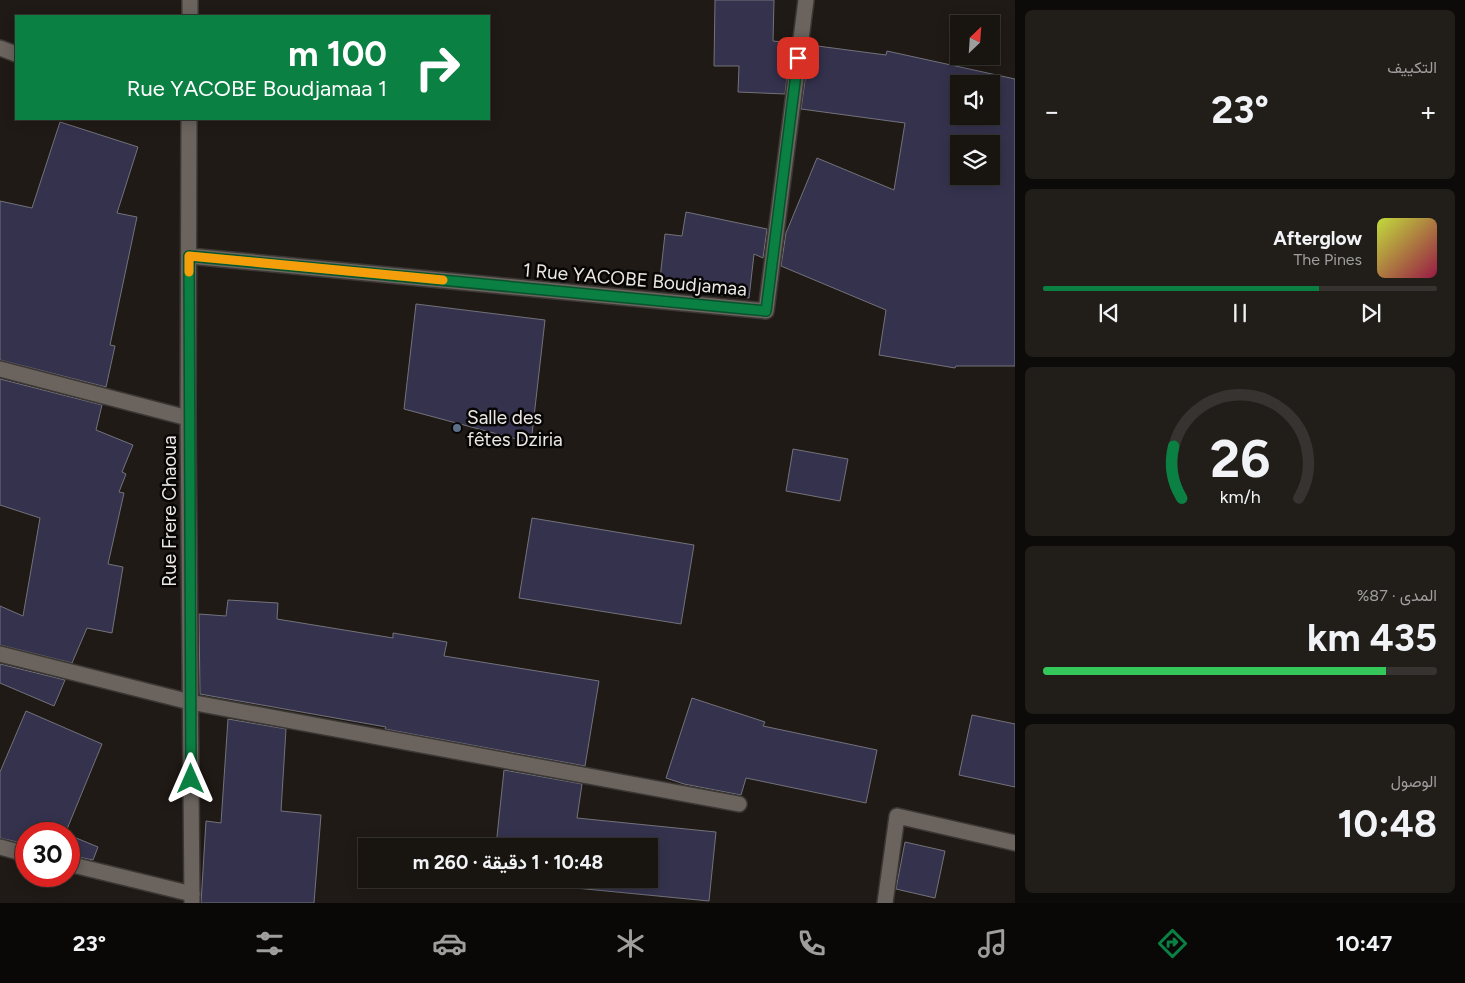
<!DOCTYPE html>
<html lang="ar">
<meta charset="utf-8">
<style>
:root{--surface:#181410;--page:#211d19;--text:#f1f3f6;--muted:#9f9e9f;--line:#363330;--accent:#0b8043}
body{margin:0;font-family:Figtree,Vazirmatn,sans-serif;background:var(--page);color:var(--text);direction:rtl;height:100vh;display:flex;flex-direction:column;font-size:19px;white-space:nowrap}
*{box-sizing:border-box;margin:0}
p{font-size:16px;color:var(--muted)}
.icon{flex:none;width:28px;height:28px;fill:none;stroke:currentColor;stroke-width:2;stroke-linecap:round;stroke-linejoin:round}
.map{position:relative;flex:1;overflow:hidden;direction:ltr}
.details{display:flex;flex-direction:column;gap:10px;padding:10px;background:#0d0b09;width:450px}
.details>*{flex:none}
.guide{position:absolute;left:15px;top:15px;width:475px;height:105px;border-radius:0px;box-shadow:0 2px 12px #0003,0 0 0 1px var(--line);direction:rtl;background:#0b8043;color:#fff;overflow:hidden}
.needle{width:32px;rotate:25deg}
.fabs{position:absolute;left:950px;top:15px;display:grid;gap:10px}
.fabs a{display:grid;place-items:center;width:50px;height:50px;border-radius:0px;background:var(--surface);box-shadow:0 2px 12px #0003,0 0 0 1px var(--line);font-size:25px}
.speed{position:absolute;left:15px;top:822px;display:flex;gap:10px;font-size:25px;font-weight:700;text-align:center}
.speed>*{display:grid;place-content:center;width:65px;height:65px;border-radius:50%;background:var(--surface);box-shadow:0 2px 12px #0003,0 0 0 1px var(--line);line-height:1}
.speed .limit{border:8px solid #d22;background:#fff;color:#111}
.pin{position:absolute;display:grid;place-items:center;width:42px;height:42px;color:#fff;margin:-21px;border-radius:10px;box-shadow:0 2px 8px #0006}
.me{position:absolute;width:55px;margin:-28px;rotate:0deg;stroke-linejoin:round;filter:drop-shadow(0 0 4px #0008)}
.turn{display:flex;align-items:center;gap:18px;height:105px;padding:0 20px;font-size:22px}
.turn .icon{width:65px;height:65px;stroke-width:2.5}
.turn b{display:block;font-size:35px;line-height:42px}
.big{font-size:38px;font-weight:700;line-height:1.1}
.details .tile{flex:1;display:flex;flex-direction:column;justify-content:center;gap:8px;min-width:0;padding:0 18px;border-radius:8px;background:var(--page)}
.details .dial{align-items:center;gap:0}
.dial svg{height:130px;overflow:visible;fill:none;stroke:var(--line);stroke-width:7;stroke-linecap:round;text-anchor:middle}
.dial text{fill:var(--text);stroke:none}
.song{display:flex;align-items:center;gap:15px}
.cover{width:60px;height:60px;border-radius:8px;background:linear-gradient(135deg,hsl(70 70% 55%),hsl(340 70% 35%))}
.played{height:5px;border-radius:2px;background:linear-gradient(90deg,var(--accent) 70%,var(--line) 70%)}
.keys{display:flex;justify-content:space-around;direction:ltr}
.heat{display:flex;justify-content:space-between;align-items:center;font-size:28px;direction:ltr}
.charge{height:8px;border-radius:4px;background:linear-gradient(90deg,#34c759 87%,var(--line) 0)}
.trip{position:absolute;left:358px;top:838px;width:300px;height:50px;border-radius:0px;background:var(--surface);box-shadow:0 2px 12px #0003,0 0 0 1px var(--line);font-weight:700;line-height:50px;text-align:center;direction:rtl}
.menu{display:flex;height:80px;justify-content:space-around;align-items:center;background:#0a0806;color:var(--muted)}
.menu .icon{width:35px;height:35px}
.menu .active{color:var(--accent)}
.menu b{font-size:22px;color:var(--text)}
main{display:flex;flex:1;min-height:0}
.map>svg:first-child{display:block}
.building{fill:#35324e;stroke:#73727a;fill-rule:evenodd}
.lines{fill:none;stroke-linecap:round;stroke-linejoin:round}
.service-casing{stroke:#3b3734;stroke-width:18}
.minor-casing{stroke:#3b3734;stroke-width:18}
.service{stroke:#6a635e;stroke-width:15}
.minor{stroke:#6a635e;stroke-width:15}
.route-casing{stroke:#07532c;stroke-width:12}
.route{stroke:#0b8043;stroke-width:9}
.slow{stroke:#f59e0b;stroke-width:9}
.service-dot{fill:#5c6f8a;stroke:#080605;stroke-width:2}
.labels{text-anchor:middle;stroke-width:5;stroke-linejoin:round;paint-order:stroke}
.street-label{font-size:19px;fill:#ebe7e4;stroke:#080605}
.poi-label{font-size:19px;fill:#ebe7e4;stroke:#080605;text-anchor:start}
</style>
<main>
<section class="details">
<div class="tile"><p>التكييف</p>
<div class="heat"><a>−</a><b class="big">23°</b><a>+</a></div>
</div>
<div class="tile">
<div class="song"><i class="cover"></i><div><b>Afterglow</b><p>The Pines</p></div></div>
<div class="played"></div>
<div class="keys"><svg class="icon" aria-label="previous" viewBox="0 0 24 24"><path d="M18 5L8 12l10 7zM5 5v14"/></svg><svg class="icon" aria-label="pause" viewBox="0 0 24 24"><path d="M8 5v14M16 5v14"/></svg><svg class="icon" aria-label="next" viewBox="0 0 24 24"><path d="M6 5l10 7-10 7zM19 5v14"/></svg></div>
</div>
<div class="tile dial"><svg viewBox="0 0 100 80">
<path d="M14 69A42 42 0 1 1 86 69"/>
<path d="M14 69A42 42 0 0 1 9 37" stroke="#0b8043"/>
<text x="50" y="56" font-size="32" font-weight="700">26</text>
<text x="50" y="72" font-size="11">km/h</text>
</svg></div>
<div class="tile"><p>المدى · 87%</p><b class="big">435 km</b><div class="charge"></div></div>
<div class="tile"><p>الوصول</p><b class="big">10:48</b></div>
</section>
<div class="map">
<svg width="1015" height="903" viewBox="0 0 1015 903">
<rect width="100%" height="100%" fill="#201a16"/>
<path class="building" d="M715,0H774L773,41L791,43L785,94L738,92L739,66H714Z
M810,45L886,55L887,51L1015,79V366H956L955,368L879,355L886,310L781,266L786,233L817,158L894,190L905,123L801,109ZM959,84H991V116H959ZM959,144H991V176H959Z
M60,122L138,147L117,213L137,217L110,345L115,346L106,387L0,360V201L32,208Z
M686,212L767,229L763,258L754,254L749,298L659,288L665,234L682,236Z
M416,304L545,320L531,443L404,409Z
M0,379L102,405L96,430L133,445L122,472L126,474L119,492L124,493L108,564L123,567L112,633L87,628L72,663L0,645V606L23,616L40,518L0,505Z
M793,449L848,459L840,501L786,491Z
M532,518L694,545L681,624L519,598Z
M228,600L278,603L277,619L393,638V633L447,642L444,656L599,681L585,766L385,729L386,727L200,694L199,614L226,616Z
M0,664L65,680L54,706L0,683Z
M692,698L765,722L763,726L877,750L866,803L746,778L741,795L684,784L666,778Z
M26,711L102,744L65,834H26V844L0,838V772Z
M972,715L1015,724V787L959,775Z
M228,719L286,729L281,811L321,815L314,903H201L206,821L221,823Z
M504,770L582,784L577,818L716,832L709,901L493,880L649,879V846H496Z
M69,835L98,847L93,860L69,855Z
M905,842L945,851L935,898L896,889Z"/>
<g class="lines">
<defs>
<path id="service" d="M0,369L188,418
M0,654L190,702L739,804
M0,847L26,854
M69,864L192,894
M885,903L897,816L1015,843"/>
<path id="minor" d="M190,16V0
M0,48L16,54
M189,119L188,418L192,903
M189,256L766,311L806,0"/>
</defs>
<use href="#service" class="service-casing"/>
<use href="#minor" class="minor-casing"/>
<use href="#service" class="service"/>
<use href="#minor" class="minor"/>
</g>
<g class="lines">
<defs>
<path id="route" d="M191,779L189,256L766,311L798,58"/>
</defs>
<use href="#route" class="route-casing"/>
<use href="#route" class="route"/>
<path class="slow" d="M189,272V256L443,280"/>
</g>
<circle class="service-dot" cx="457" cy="428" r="5"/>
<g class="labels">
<g class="street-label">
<text transform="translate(635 279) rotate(5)" y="7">1 Rue YACOBE Boudjamaa</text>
<text transform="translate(169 511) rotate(-90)" y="7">Rue Frere Chaoua</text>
</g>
<g class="poi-label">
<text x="467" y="424">Salle des<tspan x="467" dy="22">fêtes Dziria</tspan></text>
</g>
</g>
</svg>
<div class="fabs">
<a><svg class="needle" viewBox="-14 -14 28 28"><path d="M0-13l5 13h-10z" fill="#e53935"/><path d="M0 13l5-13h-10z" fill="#9f9e9f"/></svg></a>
<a><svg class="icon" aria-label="sound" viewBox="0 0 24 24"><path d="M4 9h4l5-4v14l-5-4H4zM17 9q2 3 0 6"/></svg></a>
<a><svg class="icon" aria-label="layers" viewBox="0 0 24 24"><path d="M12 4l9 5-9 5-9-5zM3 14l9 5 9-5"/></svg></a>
</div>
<div class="speed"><div class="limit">30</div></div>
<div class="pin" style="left:798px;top:58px;background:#d93025"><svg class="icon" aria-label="arrive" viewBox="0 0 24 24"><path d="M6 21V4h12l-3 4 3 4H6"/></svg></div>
<svg class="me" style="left:191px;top:779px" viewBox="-20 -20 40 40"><path d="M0-17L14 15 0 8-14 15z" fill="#0b8043" stroke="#fff" stroke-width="4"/></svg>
<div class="trip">10:48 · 1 دقيقة · 260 m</div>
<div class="guide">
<div class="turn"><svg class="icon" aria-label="right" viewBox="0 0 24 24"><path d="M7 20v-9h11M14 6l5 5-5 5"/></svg><div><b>100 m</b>1 Rue YACOBE Boudjamaa</div></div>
</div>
</div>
</main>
<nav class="menu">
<b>10:47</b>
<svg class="icon active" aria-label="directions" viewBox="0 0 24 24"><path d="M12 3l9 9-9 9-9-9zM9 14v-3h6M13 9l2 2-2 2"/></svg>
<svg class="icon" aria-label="music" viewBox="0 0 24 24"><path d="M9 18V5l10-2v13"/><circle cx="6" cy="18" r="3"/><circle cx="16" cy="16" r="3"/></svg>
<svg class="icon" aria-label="phone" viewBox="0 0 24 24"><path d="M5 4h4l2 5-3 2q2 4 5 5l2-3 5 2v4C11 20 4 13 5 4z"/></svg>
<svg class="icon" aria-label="climate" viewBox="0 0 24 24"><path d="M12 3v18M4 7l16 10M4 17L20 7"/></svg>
<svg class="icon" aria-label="car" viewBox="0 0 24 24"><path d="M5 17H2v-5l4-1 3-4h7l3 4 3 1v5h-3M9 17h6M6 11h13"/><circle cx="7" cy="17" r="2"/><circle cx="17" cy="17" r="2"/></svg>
<svg class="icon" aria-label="filters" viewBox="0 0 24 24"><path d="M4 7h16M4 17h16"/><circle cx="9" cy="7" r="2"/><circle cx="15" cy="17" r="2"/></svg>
<b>23°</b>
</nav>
